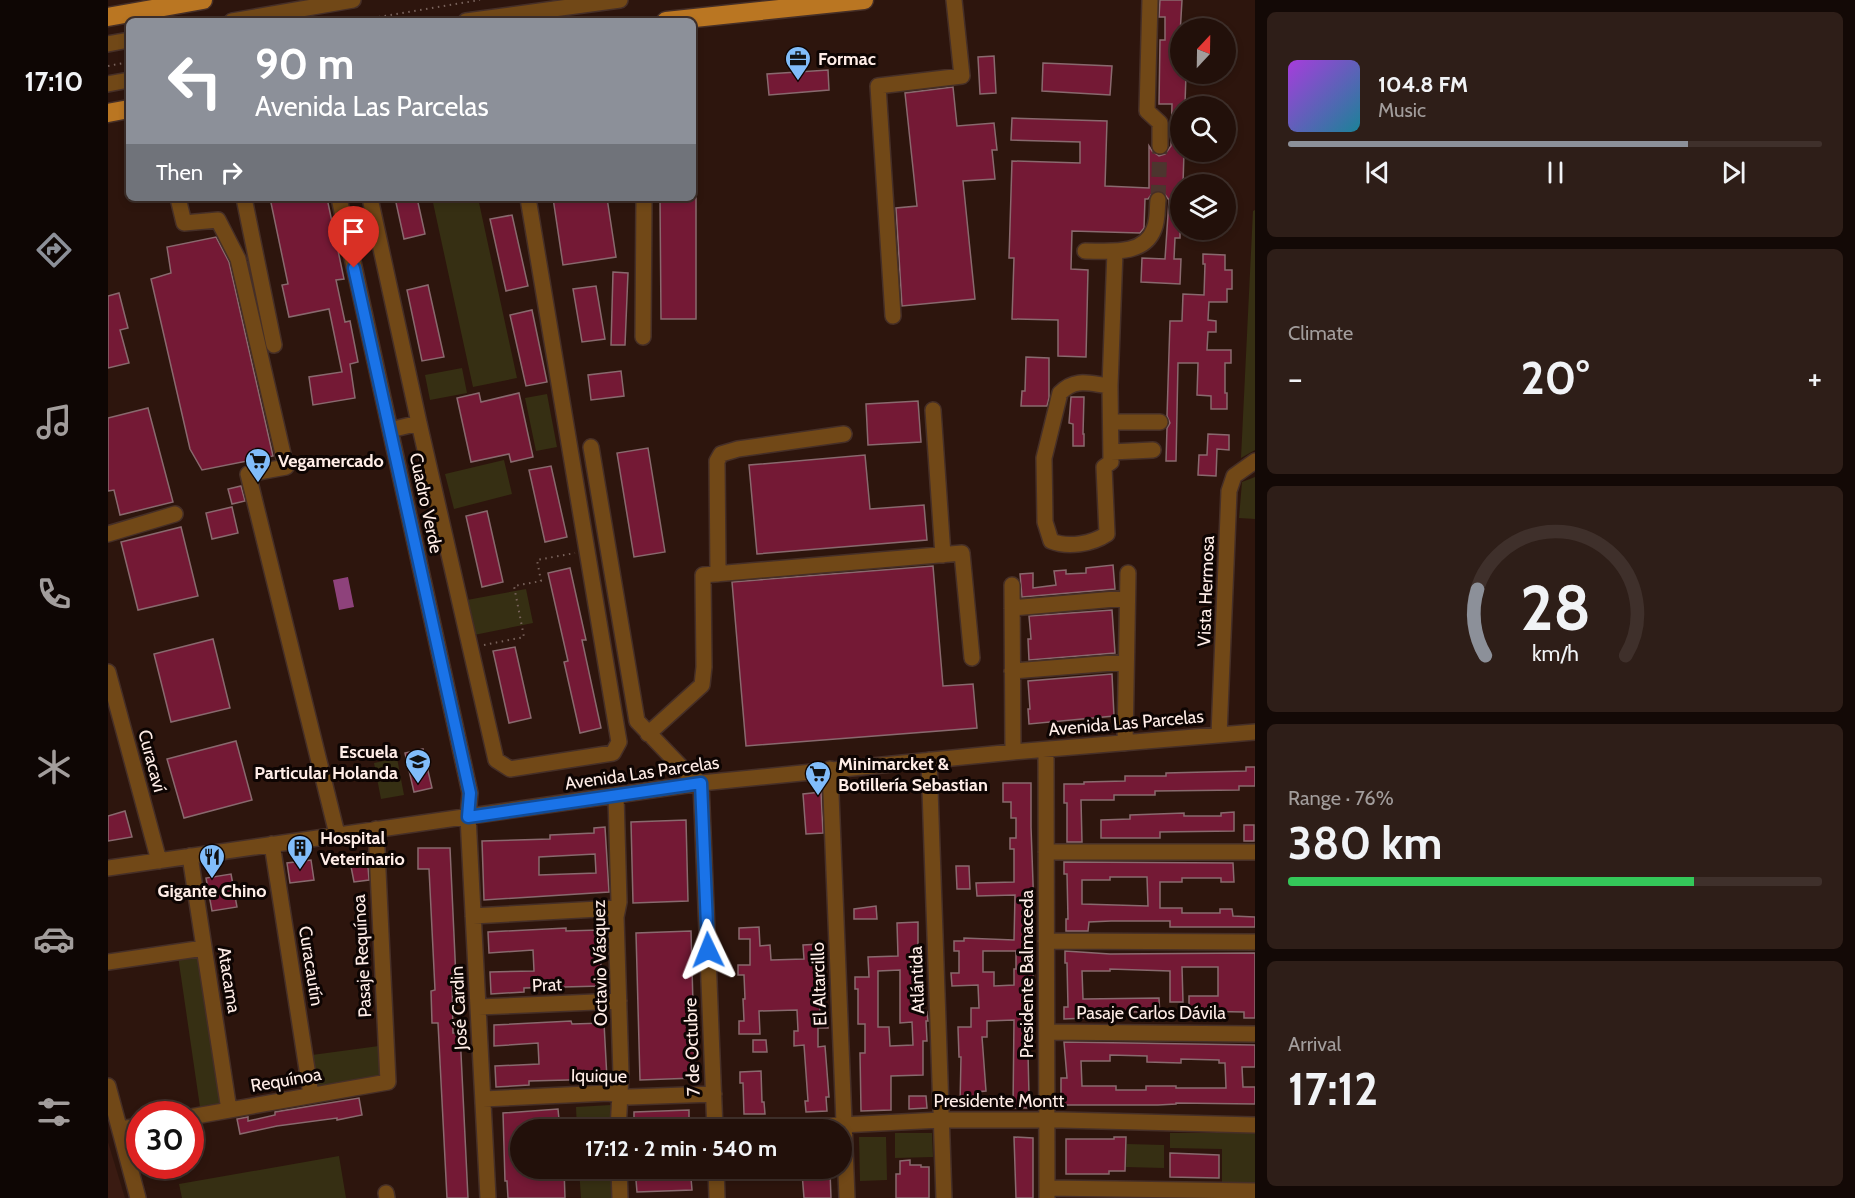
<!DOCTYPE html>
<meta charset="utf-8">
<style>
:root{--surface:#22100a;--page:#2e1e18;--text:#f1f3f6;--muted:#a29d9c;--line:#3f302b;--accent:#8c9099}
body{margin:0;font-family:Cabin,sans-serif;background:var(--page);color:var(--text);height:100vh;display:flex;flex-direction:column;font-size:22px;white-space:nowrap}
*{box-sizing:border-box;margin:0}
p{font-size:20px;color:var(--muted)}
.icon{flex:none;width:33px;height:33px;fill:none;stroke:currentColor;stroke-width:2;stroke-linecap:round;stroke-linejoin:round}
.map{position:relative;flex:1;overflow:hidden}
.drawer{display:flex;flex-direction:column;gap:12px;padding:12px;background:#130906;width:600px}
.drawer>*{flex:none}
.banner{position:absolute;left:18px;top:18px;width:570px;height:183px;border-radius:9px;box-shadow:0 3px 9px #0003,0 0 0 2px var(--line);background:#8c9099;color:#fff;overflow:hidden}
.needle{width:39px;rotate:22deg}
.fabs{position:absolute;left:1062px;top:18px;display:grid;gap:12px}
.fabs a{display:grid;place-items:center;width:66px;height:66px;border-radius:50%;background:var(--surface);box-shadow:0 3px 9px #0003,0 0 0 2px var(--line);font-size:30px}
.speed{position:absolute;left:18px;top:1101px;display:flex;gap:12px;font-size:30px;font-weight:700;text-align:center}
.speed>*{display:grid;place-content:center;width:78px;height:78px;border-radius:50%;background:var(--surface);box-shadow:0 3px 9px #0003,0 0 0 2px var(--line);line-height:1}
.speed .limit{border:9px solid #d22;background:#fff;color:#111}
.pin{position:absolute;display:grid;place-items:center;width:51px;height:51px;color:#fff;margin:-62px -26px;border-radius:50% 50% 50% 0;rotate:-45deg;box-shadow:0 0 6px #0007}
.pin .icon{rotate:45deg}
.me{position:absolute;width:66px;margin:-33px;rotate:358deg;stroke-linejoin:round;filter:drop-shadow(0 0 4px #0008)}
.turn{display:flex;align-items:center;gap:21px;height:126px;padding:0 30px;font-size:27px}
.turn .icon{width:78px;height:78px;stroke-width:2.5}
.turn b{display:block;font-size:42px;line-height:51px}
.then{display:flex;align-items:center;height:57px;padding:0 30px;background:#0003;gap:12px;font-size:22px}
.big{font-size:45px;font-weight:800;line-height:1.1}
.drawer .card{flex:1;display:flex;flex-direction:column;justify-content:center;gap:9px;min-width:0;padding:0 21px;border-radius:9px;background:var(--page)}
.drawer .dial{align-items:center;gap:0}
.dial svg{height:156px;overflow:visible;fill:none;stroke:var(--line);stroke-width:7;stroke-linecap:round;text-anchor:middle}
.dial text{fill:var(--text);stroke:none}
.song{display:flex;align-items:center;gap:18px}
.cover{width:72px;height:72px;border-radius:9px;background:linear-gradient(135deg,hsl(280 70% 55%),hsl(190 70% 35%))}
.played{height:6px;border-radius:3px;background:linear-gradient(90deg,var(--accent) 75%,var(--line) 75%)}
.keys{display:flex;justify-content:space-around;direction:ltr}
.heat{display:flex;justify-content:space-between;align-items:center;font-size:33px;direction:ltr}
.charge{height:9px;border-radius:4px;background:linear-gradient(90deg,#34c759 76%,var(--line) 0)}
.trip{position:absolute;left:402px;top:1119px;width:342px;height:60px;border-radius:30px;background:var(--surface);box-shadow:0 3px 9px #0003,0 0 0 2px var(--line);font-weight:800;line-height:60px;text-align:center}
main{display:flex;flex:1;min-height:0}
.dock{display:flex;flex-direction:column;width:108px;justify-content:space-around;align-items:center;background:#0e0604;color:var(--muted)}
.dock .icon{width:42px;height:42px}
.dock .on{color:var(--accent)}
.dock b{font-size:27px;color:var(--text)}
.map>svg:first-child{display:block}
.built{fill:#3a1b12}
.green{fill:#362f13}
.water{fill:#8e427b}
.building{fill:#741935;stroke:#89696e;stroke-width:1.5;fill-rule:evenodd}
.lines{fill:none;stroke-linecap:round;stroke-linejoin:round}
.minor-tunnel{stroke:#4c352e;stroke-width:15;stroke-dasharray:15 8;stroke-linecap:butt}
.minor-casing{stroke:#462f27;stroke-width:18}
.major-casing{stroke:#462f27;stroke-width:21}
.path{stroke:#79635c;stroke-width:2;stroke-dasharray:1.5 4.5;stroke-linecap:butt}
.minor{stroke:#714817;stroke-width:15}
.major{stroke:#ba7622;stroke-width:18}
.route-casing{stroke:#114b97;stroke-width:15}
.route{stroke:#1a73e8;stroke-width:10}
.labels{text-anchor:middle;stroke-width:6;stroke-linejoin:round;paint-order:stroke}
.poi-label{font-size:18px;font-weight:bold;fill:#ffede7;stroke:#0e0503;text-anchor:start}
.street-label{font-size:18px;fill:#ffede7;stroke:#0e0503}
</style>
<main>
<nav class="dock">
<b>17:10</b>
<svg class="icon on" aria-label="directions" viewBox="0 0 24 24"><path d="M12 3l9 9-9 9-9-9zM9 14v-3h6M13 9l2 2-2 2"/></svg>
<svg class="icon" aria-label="music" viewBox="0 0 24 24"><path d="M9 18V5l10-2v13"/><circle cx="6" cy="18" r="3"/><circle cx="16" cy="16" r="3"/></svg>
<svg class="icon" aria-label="phone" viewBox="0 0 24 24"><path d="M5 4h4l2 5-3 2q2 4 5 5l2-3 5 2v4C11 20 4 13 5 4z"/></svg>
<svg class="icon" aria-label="climate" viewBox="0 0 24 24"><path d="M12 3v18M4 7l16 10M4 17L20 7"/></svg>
<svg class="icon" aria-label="car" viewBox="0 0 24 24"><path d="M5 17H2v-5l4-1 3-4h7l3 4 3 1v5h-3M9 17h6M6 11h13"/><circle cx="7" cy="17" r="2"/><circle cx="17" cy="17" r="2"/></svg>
<svg class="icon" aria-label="filters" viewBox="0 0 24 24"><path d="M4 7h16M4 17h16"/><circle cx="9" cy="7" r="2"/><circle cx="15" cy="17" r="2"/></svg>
</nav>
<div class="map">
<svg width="1147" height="1198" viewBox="0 0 1147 1198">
<rect width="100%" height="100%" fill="#2d150d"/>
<path class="built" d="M0,1142L17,1198H0Z"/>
<path class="green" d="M324,198H370L409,378L365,387Z
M1147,210V450L1133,458L1145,211Z
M354,368L359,393L322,400L317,375Z
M439,394L449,447L428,451L417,398Z
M396,460L404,494L346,509L337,474Z
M1147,477V519L1131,518L1134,482Z
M418,589L425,623L366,635L359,600Z
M289,758L296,795L273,799L266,763Z
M93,953L115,1103L92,1107L70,956Z
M271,1046L272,1078L208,1090L204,1055Z
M503,1105L504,1129H469L468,1107Z
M787,1133H824L825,1157L787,1158Z
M1062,1133H1147V1185L1114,1184V1149L1062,1148Z
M751,1137H778L779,1180L752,1181Z
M1019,1144L1056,1145V1168L1018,1167Z
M231,1156L238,1198H74L71,1184Z
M471,1169H506L507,1198H473Z"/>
<path class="water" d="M240,577L246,607L231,610L225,580Z"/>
<path class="building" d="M1052,0H1074L1071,52L1072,74H1078L1077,104V106H1072V152H1076L1075,184H1072V238H1067L1066,259H1073L1072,284L1033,282L1034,258L1057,259L1061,200L1055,192L1046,191L1040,199H1037L1036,228L1032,233L964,231L963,269L980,270L978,357L950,356V320L904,319L906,258H901L904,161L972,163V142L903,140L904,118L999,121L997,186L1041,188V146L1044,151L1051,156L1057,154L1063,146L1064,104H1051L1052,40H1057V17H1051Z
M886,56L888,93L872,94L870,57Z
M935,63L1004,66L1002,95L934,91Z
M720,70L721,90L661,95L659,74Z
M845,87L849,126L886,123L889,150H884L887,179L855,181L867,299L794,306L788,208L809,206L797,93Z
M162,198H219L236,279L228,280L237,322L242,321L250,362L242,364L247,398L205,405L201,377L234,372L221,309L181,317L174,285L180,284Z
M287,198H309L317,234L296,239Z
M445,198H499L508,257L455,265Z
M552,198H588V319H553Z
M404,215L420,286L398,291L382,219Z
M108,237L121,262L165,456L94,470L82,449L43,279L63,273L59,247Z
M1095,254L1117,255V270H1124V289H1119V302H1101L1100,320L1108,321V332H1100L1099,350H1123V363H1117V393H1119V409H1103V396L1089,395L1090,363H1070L1068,461H1058L1059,428L1062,423L1059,416L1062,321H1074L1075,294L1096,295L1097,264H1095Z
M505,272L520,273L517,345H503Z
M320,285L336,357L314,361L299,290Z
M488,286L497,339L474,342L465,289Z
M11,293L20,328L12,330L21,363L0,368V296Z
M424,310L439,382L418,386L402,315Z
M918,357L941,358V398L939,406H913L914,391H917Z
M513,371L516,396L483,400L480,375Z
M371,393L373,402L411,393L425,457L403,462L401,454L363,462L349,398Z
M963,397H976L975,434H976V446H965V424L961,423Z
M810,401L813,442L760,445L758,404Z
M40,408L65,502L12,515L6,490L0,491V418Z
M1100,434L1121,435V450L1109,449L1108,476L1090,475L1091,455H1099Z
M540,448L557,552L526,557L509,453Z
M757,455L762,509L816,505L819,540L649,554L641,465Z
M443,466L459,537L437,542L421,470Z
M133,486L137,501L124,504L120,489Z
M124,507L130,533L104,539L98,513Z
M379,511L395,582L374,587L358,516Z
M73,527L90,596L30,610L13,542Z
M1005,565L1007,589L914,597L912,574L925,573V588L948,585L946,571L958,570V574L978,573V568Z
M825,566L835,686L865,684L869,728L638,746L624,582Z
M462,568L478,640H474L493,728L472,733L456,662L460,661L440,573Z
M1004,610L1007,653L921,660L920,639H923L921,616Z
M105,639L122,708L63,722L46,654Z
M407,647L423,718L401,723L385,651Z
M1004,674L1006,716L921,724L920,709H922L920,681Z
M128,741L144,800L76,818L59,759Z
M315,749L324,788L306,792L297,753Z
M1138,767H1147V786H1131V790L1047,791V795H1006V800H973L974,842H959V803H956V784H976V782L1017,781V776H1058V773L1138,771Z
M895,783H923V827L926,911L925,930H922L923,969H925V1023H920V1053L921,1096H924V1108H905L906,1020L879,1021V1037H874L878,1091L868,1092V1105L852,1106L853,1057H851L850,1027H863V1008H871L870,985L844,986L843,973H851V951H846V941H856V938L906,940L907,895L869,896L868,883L906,882V849H902V838H908V818H903V802H895ZM875,951H908V969H906V985L886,986V972H875Z
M713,792L715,833L698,834L695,794Z
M17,811L24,837L0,841V816Z
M1126,812V831L1052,832V838H993V820L1022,819V815L1076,813V816H1113V813Z
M578,820L580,901L525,903L523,822Z
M1136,825H1146V841H1136Z
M497,827L501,892L376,900L374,841L442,839V835L486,833V828ZM487,854L488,873L431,875V857Z
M310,848H342L348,979H344L345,1033H352L360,1198H339L330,1023H324L323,991L327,990L321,869H310Z
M259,853L261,880L246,882L241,856Z
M203,860L206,880L182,883L179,863Z
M956,862L1125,863L1126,882H1113V878H1074V882H1052V908H1074V913H1112V909H1124L1125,916L1147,917V927H1062V921H1003L981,922L980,931H958V919H960L959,874H956ZM1002,877H1039L1040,906L974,904V880H1002Z
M848,866H861L862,889H849Z
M123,874L129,907L104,911L98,878Z
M768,906L769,919H746V909Z
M810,922V951H807L808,972L815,971V1012H819L820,1021H818L819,1041H815V1075L783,1076V1110L753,1111L752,1053H757V1024H750V989H747V977H761L760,957L790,956L789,923ZM792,970V1023L804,1022L805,1045L782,1046L781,1027H770V971Z
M651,927L652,946L662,945L663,960L696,959L695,945L712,944L717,990H711L712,1016L719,1015L720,1028H710V1047L717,1046L721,1097H718L719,1111L698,1112L697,1101H700L696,1045L686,1046V1031H690L689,1010L651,1011L652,1034H631V1021H636L635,999H637L636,975H630V965H642V939H631V928Z
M458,928V931L491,930L494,986L416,988V992L383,994L382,972L426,971L425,950L381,953L380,932Z
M583,931L587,1078L532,1080L528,933Z
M957,951L1002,954L1147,953V1018H1136V1012L1081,1011V996H1110V967H1074L1075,1002H1062V971L1002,969V971H974L975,999L1051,998L1052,1017H1039V1012H1002L1003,1017L956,1019V1007H960L959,963H957Z
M463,1021L464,1024L496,1023L499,1079L421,1081V1085L388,1087L387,1066L431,1064L430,1043L386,1046V1025Z
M645,1040H658L659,1052H645Z
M956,1042L1147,1045V1067H1134L1135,1087H1147V1104L1068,1103V1104L1050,1105H953V1078H959ZM1002,1055L1039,1056V1062L1073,1063V1059L1111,1060V1063H1117L1118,1088H1068V1086H1038V1090H1008V1086H974L973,1061H1002Z
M653,1071L654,1102H656L657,1114H636L635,1083H632V1072Z
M801,1096H818L819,1108L801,1109Z
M251,1098L254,1115L229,1120V1118L169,1126L132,1134L129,1119L140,1117V1121L167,1115V1112Z
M450,1109L452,1130H412V1168H456L457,1198H400L399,1181H397L395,1113Z
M581,1110V1122L526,1124V1112Z
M906,1137L925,1138V1198H908Z
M1006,1137H1018L1017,1171H1001V1174H958V1139H1006Z
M1062,1153L1111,1155V1178L1062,1177Z
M802,1160V1165H813V1167H821V1198H788V1174H792V1161Z
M722,1171L723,1198H696L694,1173Z
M583,1178L584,1190L529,1192L528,1180Z"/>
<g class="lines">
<path class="minor-tunnel" d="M1050,200L1052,146"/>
<defs>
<path id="minor" d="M1042,0L1039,111L1052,123V146
M124,21L245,0
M358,21L512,0
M0,44L21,40
M0,84L21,80
M70,198L76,223L110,220L130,259L178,467L140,474L229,834
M136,198L166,345
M231,198L362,793L360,817L380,1198
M262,198L311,423
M977,251C1001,251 1036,256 1046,229C1050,220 1049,209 1050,200
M785,316L770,86L854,76L846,0
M535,337L536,198
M1002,386C982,384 968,377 952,393L936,458L937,522L943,541C960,548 984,544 999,534L996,467L1003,462L1002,386L1007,251
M825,410L835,555
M1003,422H1052
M282,430L311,423L388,760L402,769L505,753L511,742L420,198
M483,447L529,721L578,772L593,783
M1003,452L1045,450
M0,534L67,514
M610,574L609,461L613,454L630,449L736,434
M904,585L905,752
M904,608L1019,598
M904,671L1018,662
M0,672L51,861
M540,734L594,685L596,667L595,575L854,553L864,658
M1111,735L1121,491L1126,476L1147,461
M1017,743L1020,573
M938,750L939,1198
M821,760L836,1198
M722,769L739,1198
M593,783L607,1130
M508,796L511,902L508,917L513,1074L510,1130
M164,844L203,1095
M938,852H1147
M82,856L121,1110
M0,868L593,783L905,752L1147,732
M365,916L509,908
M938,941L1147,942
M0,962L96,948
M370,1007L511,1001
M939,1032L1147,1034
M0,1086L30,1198
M375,1099L500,1093L521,1097L606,1094
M82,1117L280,1082L268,829
M12,1129L32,1126
M636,1130L833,1120H954L1147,1125
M511,1168L512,1198
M608,1168L609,1198
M939,1188L1147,1191
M278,1193L279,1198"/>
<path id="major" d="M0,17L95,0
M558,21L756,0
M0,113L21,109"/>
</defs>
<use href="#minor" class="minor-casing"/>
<use href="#major" class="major-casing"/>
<path class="path" d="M247,21L372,0
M0,66L21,62
M376,645L416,637L406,586L433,581L429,560L467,553"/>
<use href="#minor" class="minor"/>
<use href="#major" class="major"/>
</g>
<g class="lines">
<defs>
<path id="route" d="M246,268L362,793L360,817L593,783L600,950"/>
</defs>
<use href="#route" class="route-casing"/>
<use href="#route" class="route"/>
</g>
<defs>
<symbol id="office-pin" viewBox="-11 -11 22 30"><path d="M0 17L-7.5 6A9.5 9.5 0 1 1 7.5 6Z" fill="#81bdfa" stroke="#0e0503"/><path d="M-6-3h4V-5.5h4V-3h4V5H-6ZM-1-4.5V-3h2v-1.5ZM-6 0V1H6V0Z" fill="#111"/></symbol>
<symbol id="supermarket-pin" viewBox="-11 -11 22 30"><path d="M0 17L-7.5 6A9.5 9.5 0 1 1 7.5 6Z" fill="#81bdfa" stroke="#0e0503"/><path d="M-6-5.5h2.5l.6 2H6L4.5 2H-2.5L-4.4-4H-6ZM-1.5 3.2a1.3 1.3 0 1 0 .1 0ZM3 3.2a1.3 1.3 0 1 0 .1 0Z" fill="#111"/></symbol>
<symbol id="school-pin" viewBox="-11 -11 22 30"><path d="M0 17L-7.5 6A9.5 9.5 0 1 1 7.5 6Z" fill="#81bdfa" stroke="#0e0503"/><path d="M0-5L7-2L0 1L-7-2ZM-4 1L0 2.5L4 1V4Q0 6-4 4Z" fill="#111"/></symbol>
<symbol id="building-pin" viewBox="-11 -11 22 30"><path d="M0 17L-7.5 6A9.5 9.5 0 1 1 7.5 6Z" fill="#81bdfa" stroke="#0e0503"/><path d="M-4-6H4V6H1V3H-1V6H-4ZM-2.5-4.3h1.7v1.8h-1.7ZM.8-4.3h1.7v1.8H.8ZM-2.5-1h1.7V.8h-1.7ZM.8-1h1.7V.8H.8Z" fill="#111"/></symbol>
<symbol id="restaurant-pin" viewBox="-11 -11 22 30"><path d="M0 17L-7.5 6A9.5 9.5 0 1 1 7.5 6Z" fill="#81bdfa" stroke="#0e0503"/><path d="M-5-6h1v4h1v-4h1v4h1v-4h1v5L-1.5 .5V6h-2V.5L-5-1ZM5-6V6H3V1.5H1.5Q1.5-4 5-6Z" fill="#111"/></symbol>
</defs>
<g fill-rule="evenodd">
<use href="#office-pin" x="675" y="44" width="30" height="40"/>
<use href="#supermarket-pin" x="135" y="446" width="30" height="40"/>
<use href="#school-pin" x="295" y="747" width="30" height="40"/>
<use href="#supermarket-pin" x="695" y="759" width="30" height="40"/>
<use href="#building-pin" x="177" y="833" width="30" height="40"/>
<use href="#restaurant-pin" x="89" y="842" width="30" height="40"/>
</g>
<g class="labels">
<g class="poi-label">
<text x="710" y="65">Formac</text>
<text x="170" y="467">Vegamercado</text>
<text x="290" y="758" text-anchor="end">Escuela<tspan x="290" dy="21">Particular Holanda</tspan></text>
<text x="730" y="770">Minimarcket &amp;<tspan x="730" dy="21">Botillería Sebastian</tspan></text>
<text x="212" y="844">Hospital<tspan x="212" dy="21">Veterinario</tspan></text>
<text x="104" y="897" text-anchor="middle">Gigante Chino</text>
</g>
<g class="street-label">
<text transform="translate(318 503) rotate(78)" y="6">Cuadro Verde</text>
<text transform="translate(1098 591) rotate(-88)" y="6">Vista Hermosa</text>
<text transform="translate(1018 723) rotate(-5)" y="6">Avenida Las Parcelas</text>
<text transform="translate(44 761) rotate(75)" y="6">Curacaví</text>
<text transform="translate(534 773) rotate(-8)" y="6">Avenida Las Parcelas</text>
<text transform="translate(254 956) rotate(-93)" y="6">Pasaje Requínoa</text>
<text transform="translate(492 963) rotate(-91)" y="6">Octavio Vásquez</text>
<text transform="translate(203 966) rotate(81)" y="6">Curacautín</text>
<text transform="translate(919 974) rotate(-90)" y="6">Presidente Balmaceda</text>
<text transform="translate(121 980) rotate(81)" y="6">Atacama</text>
<text transform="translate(809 980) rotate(-92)" y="6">Atlántida</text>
<text transform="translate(711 984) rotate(-92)" y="6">El Altarcillo</text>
<text transform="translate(439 985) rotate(-3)" y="6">Prat</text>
<text transform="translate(351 1008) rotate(-93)" y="6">José Cardin</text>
<text x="1043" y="1019">Pasaje Carlos Dávila</text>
<text transform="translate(584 1047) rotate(-92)" y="6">7 de Octubre</text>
<text transform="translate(491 1076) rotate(1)" y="6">Iquique</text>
<text transform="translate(178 1080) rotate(-10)" y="6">Requínoa</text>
<text x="891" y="1107">Presidente Montt</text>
</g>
</g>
</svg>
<div class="fabs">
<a><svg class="needle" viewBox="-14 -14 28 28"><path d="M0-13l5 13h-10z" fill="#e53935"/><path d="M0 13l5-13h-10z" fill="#a29d9c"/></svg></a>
<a><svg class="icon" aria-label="search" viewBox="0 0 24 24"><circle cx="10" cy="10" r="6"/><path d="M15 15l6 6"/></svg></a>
<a><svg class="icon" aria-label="layers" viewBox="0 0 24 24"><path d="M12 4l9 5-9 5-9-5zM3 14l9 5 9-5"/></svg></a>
</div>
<div class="speed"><div class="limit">30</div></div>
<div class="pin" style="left:246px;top:268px;background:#d93025"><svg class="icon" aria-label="arrive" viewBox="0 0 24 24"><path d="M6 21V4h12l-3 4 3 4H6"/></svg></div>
<svg class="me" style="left:600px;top:950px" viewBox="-20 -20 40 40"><path d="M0-17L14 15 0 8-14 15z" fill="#1a73e8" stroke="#fff" stroke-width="4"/></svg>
<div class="trip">17:12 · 2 min · 540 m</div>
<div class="banner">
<div class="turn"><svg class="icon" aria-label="left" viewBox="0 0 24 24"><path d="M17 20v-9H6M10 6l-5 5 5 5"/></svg><div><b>90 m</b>Avenida Las Parcelas</div></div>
<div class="then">Then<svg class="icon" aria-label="right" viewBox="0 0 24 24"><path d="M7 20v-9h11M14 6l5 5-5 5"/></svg></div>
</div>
</div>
<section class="drawer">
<div class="card">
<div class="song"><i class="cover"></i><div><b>104.8 FM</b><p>Music</p></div></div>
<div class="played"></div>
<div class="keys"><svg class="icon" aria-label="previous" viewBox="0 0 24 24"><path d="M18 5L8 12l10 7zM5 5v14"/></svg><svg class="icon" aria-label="pause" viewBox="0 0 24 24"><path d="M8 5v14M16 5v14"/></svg><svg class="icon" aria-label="next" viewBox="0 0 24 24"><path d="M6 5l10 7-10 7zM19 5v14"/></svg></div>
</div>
<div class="card"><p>Climate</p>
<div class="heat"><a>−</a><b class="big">20°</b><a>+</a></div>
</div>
<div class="card dial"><svg viewBox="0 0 100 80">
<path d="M14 69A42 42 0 1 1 86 69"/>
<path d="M14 69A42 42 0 0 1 10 35" stroke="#8c9099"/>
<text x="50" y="56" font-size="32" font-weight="700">28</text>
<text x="50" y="72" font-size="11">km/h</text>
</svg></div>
<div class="card"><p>Range · 76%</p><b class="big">380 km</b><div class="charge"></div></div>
<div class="card"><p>Arrival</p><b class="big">17:12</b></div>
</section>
</main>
